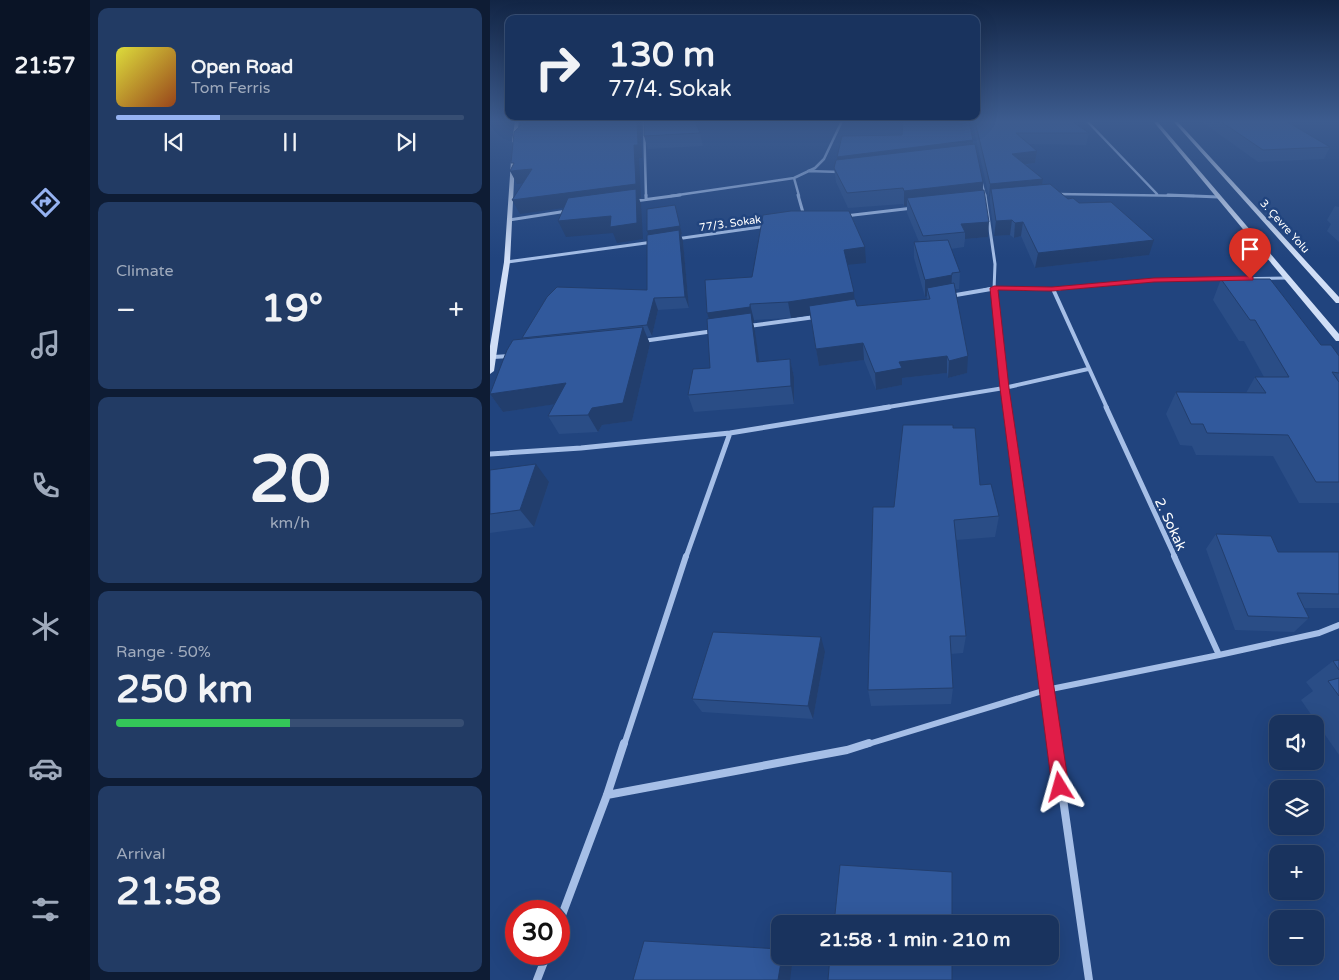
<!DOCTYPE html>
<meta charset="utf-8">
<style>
:root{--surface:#19335e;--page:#223b64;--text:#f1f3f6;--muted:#9faabc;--line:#374e73;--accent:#95b2f1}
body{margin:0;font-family:"Varela Round",sans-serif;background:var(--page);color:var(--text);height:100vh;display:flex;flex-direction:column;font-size:19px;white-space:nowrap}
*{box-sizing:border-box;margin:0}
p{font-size:16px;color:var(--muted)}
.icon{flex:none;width:28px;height:28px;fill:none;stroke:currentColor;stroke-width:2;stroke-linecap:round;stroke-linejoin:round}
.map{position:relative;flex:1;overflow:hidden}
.sheet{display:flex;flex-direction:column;gap:8px;padding:8px;background:#0e1c34;width:400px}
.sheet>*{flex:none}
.top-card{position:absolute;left:15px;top:15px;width:475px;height:105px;border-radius:10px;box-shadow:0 5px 20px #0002,0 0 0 1px var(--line);background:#19335e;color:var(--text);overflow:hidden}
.fabs{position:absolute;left:779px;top:715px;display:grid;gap:10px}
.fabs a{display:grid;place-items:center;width:55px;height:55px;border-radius:10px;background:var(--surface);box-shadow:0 5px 20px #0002,0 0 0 1px var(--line);font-size:25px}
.speed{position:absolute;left:15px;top:900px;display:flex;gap:10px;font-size:25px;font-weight:700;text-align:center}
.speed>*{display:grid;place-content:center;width:65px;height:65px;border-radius:50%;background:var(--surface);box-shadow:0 5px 20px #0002,0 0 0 1px var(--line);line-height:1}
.speed .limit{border:8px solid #d22;background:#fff;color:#111}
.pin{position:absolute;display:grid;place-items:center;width:42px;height:42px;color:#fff;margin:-51px -21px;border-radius:50% 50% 50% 0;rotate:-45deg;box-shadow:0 0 5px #0007}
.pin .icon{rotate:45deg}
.me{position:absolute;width:55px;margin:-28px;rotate:352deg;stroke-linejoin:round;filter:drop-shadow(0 0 4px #0008)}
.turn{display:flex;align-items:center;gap:18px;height:105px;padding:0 20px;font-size:22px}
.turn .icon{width:65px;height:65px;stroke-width:2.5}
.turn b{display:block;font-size:35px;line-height:42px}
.big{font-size:38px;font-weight:700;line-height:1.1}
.sheet .widget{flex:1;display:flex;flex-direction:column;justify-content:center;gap:8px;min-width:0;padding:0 18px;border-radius:10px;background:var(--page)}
.sheet .dial{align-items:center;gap:0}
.dial b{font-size:65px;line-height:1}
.song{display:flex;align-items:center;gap:15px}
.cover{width:60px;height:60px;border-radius:8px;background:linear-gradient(135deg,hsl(60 70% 55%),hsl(20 70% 35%))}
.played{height:5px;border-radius:2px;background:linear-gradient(90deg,var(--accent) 30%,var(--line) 30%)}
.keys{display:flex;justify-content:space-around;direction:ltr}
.heat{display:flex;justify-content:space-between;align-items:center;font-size:28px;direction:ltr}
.charge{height:8px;border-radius:4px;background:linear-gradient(90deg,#34c759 50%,var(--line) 0)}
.trip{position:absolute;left:281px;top:915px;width:288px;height:50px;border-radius:10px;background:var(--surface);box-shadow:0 5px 20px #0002,0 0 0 1px var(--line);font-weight:700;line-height:50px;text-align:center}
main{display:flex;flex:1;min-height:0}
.tab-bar{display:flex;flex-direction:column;width:90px;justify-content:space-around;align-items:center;background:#0a1426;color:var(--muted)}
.tab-bar .icon{width:35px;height:35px}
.tab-bar .active{color:var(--accent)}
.tab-bar b{font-size:22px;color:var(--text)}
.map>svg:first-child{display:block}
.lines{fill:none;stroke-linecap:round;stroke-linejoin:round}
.street-far5{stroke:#a6bfe7;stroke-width:2.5}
.street-far4{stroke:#a6bfe7;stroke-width:3}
.street-far3{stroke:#a6bfe7;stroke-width:4}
.street-far2{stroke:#a6bfe7;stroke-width:5}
.street-far1{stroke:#a6bfe7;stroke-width:6}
.street{stroke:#a6bfe7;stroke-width:8}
.secondary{fill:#d0def6;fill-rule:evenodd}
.wall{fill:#2a4d86}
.shaded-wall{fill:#223e6d}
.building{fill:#31599c;stroke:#223e6d}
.route{fill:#e11d48;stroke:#92132f}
.labels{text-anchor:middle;stroke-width:5;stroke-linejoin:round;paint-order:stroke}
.far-street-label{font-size:11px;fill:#fff;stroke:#21447e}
.street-label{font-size:14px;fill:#fff;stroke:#21447e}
</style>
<main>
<nav class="tab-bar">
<b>21:57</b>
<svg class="icon active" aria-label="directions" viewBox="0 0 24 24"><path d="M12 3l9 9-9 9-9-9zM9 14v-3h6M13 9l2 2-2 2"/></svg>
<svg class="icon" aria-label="music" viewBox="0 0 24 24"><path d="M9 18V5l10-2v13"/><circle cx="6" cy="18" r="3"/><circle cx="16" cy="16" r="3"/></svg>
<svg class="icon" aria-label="phone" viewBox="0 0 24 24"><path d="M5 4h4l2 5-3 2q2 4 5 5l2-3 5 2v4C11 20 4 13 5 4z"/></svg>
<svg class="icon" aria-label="climate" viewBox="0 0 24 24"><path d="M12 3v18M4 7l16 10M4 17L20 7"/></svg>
<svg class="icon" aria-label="car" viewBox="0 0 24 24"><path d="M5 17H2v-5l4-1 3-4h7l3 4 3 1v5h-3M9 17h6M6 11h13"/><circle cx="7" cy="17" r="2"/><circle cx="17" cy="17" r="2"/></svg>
<svg class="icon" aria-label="filters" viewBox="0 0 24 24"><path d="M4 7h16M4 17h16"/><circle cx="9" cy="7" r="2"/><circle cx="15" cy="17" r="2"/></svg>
</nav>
<section class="sheet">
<div class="widget">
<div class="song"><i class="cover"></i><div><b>Open Road</b><p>Tom Ferris</p></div></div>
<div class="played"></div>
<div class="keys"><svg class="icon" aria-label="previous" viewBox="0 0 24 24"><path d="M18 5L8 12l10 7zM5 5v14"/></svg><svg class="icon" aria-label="pause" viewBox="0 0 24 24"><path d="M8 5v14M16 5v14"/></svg><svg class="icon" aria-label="next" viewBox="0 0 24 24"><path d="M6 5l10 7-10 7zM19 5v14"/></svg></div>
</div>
<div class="widget"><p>Climate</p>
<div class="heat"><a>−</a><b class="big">19°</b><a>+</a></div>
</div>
<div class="widget dial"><b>20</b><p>km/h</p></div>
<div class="widget"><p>Range · 50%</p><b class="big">250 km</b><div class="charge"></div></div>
<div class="widget"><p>Arrival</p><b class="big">21:58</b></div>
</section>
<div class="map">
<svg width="849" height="980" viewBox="0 0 849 980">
<rect width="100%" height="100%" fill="#21447e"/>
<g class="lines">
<path class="street-far5" d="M154,121L156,196
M597,121L667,194
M318,171L350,172
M304,178L309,196
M491,180L495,196
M566,194L704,196
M181,196L304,178L325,168L334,159L352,121"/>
<path class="street-far4" d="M156,195V199
M308,195L314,216
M495,195L505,264L504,290
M678,195L729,197
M145,201L190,195
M355,216L423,208
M19,220L77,211
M186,239L277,226
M17,262L163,242
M494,290L504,288L563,289L664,280L798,278"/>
<path class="street-far3" d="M504,289L517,408
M534,289H569
M563,289L617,408
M460,296L501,289
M259,326L325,317
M153,341L224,331
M3,357L20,356
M392,408L514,388L598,369"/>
<path class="street-far2" d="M517,407L538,557
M616,407L685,557
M0,454L91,448L240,433L399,407
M196,557L240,433"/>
<path class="street-far1" d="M538,556L565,745
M684,556L729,655L829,633L849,625
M134,745L196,556
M375,745L556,690L729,655"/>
<path class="street" d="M565,743L599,980
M117,795L357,750L379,743
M69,923L117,795L134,743
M47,980L57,954"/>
<path class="secondary" d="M25,121H29L26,142L24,143L22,142Z
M663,121H667L849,334V341H846Z
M683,121H687L849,297V303H846Z
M23,160L25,161L20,262L4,371L0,374V346L14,262L21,161Z"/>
</g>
<path class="wall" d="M482,121H582L599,133L596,145L539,144L547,151L545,163L535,165L553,179L552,185L578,199L659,255L545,268L531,236L524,238L520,235L504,236L500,203V196L499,197Z
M711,121H796L840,147L834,159L768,162Z
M210,133L213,146L158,149L154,136Z
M483,140V144L493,182V190L498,237L475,239L474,247L461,249L470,272L469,289H465L477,373L458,378L457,373L412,378V385L386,390L374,360L329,366L320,315L301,318L264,320V323H263L265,331L269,362L300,359L304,377V404L204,412L198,395L220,368L219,319L217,313L262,277L376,263L358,265L364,299L367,306L437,299V296L435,297L424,258V242H429L417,213V206H414L413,204L358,208L346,182L344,168Z
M185,205L192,234L191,235L193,241L199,308L168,310L162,336L157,337L160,344L142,421L112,425L108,432L69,434L58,416L65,404L13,412L0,394L33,339L32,338L157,290L159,234Z
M845,206L849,207V242L837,231L841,224L837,220Z
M731,279L849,356V503H809L783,456L706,455L702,446L690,445L676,414L686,392L756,393L765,377H774L754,341H749L723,300Z
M463,428L490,485L509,516L505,537L466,540L476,636L473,653L461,654L463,688L461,704L381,706L378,690L404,507Z
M0,470L59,482L44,527L0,533Z
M726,534L788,552H849V608H814L819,618L804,632L745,630L716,549Z
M335,652L323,719L212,712L202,699Z
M849,660V755L811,700L823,691L816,682L843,661Z"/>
<path class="shaded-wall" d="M147,121H151L152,158H149L151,198H149L151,204L153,239L127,243L123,233L76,237L68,221L146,198L30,214L22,200L144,145Z
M483,140L482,152L348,169L347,157Z
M547,151L545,163L521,166L522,154Z
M42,169L48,182L27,184L20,171Z
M553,179L551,192L501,189L500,196L499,197L500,184Z
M493,182L492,197L417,198V206H414V191Z
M185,205L192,234L191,235L193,241L199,308L195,297L160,239L157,231Z
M522,220L520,235L504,236L506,221Z
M499,222L498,237L475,239V232L471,224Z
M533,222L531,236L524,238L525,223Z
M664,240L659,255L545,268L548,253Z
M375,247L376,263L356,265L354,250Z
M462,275L461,292L437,288V296L435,297V280Z
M364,292L365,308L301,318L298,302Z
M164,298L168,310L162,336L157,325Z
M260,304L264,320V323H263L265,331L272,380L222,329L217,313Z
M153,327L160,344L142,421L112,425L108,432L98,415L102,408Z
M373,343L374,360L329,366L326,349Z
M457,356V373L412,378V385L386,390L385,373L409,362Z
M478,356L477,373L458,378L459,361Z
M300,359L304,377V404L301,386Z
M76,383L86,401L13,412L0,394Z
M46,464L59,482L44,527L30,510Z
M331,637L335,652L323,719L318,706Z
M292,956H303L300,980H288Z"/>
<path class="building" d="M35,121H147L148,145H144L146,184L22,200L42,169L20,171L24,163H21L24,132Z
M154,121H205L210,133L154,136Z
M413,121H479L483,140L347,157L352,136L412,135Z
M485,121H582L599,133H526L547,151L522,154L553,179L500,184Z
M730,121H796L840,147L773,150Z
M485,144L493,182L414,191L413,188L357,193L344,168L346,160Z
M560,184L578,199L583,198L589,203L621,202L664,240L548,253L533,222L525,223L522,220L506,221L501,189Z
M146,189L147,223L120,227L121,216L68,221L78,198Z
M494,190L499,222L471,224L475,232L433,236L417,198Z
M185,205L190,226L157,231V209Z
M301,211H359L375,247L354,250L364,292L298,302L260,304V307L217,313L215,280L262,277L273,215Z
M189,230L195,297L164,298L157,325L32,338L57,297L67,287L157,290V235Z
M458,240L470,272L462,273V275L435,280L424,242Z
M731,279H780L831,345H841L849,356V373L842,372L849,382V482H826L798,435L717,433L713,424H701L686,392L776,393L765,377H799L765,320H760Z
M464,283L478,356L459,361L457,356L409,362L412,368L385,373L373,343L326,349L319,306L365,299L367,306L440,299L437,288Z
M261,313L267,362L300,359L301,386L198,395L203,369L220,368L217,319Z
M153,327L133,403L102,408L98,415L58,416L76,383L0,394L17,350L23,340Z
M413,425H463V428H485L490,485L501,484L509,516L464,520L476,636H460L463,688L378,690L383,507H404Z
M46,464L30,510L0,514V470Z
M726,534L781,536L788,552H849V594L807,593L819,618L758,616Z
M223,632L331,637L318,706L202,699Z
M849,660V670L843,661Z
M849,678V696L838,681Z
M350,865L462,872V924H344Z
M154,941L290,949V956H292L288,980H143Z
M340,956H462V980H338Z"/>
<linearGradient id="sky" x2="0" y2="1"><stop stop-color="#122545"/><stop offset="0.47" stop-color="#3d5c8f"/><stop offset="1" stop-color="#3d5c8f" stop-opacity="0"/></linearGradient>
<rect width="849" height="258" fill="url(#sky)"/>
<path class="route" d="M760,276L763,277V280L664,282L562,291L508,290L519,388L579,787L576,792L570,795L564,792L562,787L510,388L500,288L504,286L562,287L664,278Z"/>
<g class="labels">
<g class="far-street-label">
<text transform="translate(240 223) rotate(-8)" y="4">77/3. Sokak</text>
<text transform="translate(795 226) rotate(48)" y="4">3. Çevre Yolu</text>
</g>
<g class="street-label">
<text transform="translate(681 524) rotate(65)" y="5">2. Sokak</text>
</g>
</g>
</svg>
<div class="fabs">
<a><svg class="icon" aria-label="sound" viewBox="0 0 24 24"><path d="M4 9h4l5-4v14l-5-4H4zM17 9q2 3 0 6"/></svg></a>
<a><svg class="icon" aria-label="layers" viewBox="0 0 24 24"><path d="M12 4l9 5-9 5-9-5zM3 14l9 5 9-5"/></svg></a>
<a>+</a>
<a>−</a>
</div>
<div class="speed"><div class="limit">30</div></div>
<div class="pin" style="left:760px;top:279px;background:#d93025"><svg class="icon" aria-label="arrive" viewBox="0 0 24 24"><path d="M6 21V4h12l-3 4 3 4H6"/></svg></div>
<svg class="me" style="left:570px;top:787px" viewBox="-20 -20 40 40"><path d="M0-17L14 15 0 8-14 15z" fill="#e11d48" stroke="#fff" stroke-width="4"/></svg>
<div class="trip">21:58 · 1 min · 210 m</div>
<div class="top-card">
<div class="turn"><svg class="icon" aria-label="right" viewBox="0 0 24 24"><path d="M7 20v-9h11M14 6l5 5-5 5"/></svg><div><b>130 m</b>77/4. Sokak</div></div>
</div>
</div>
</main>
